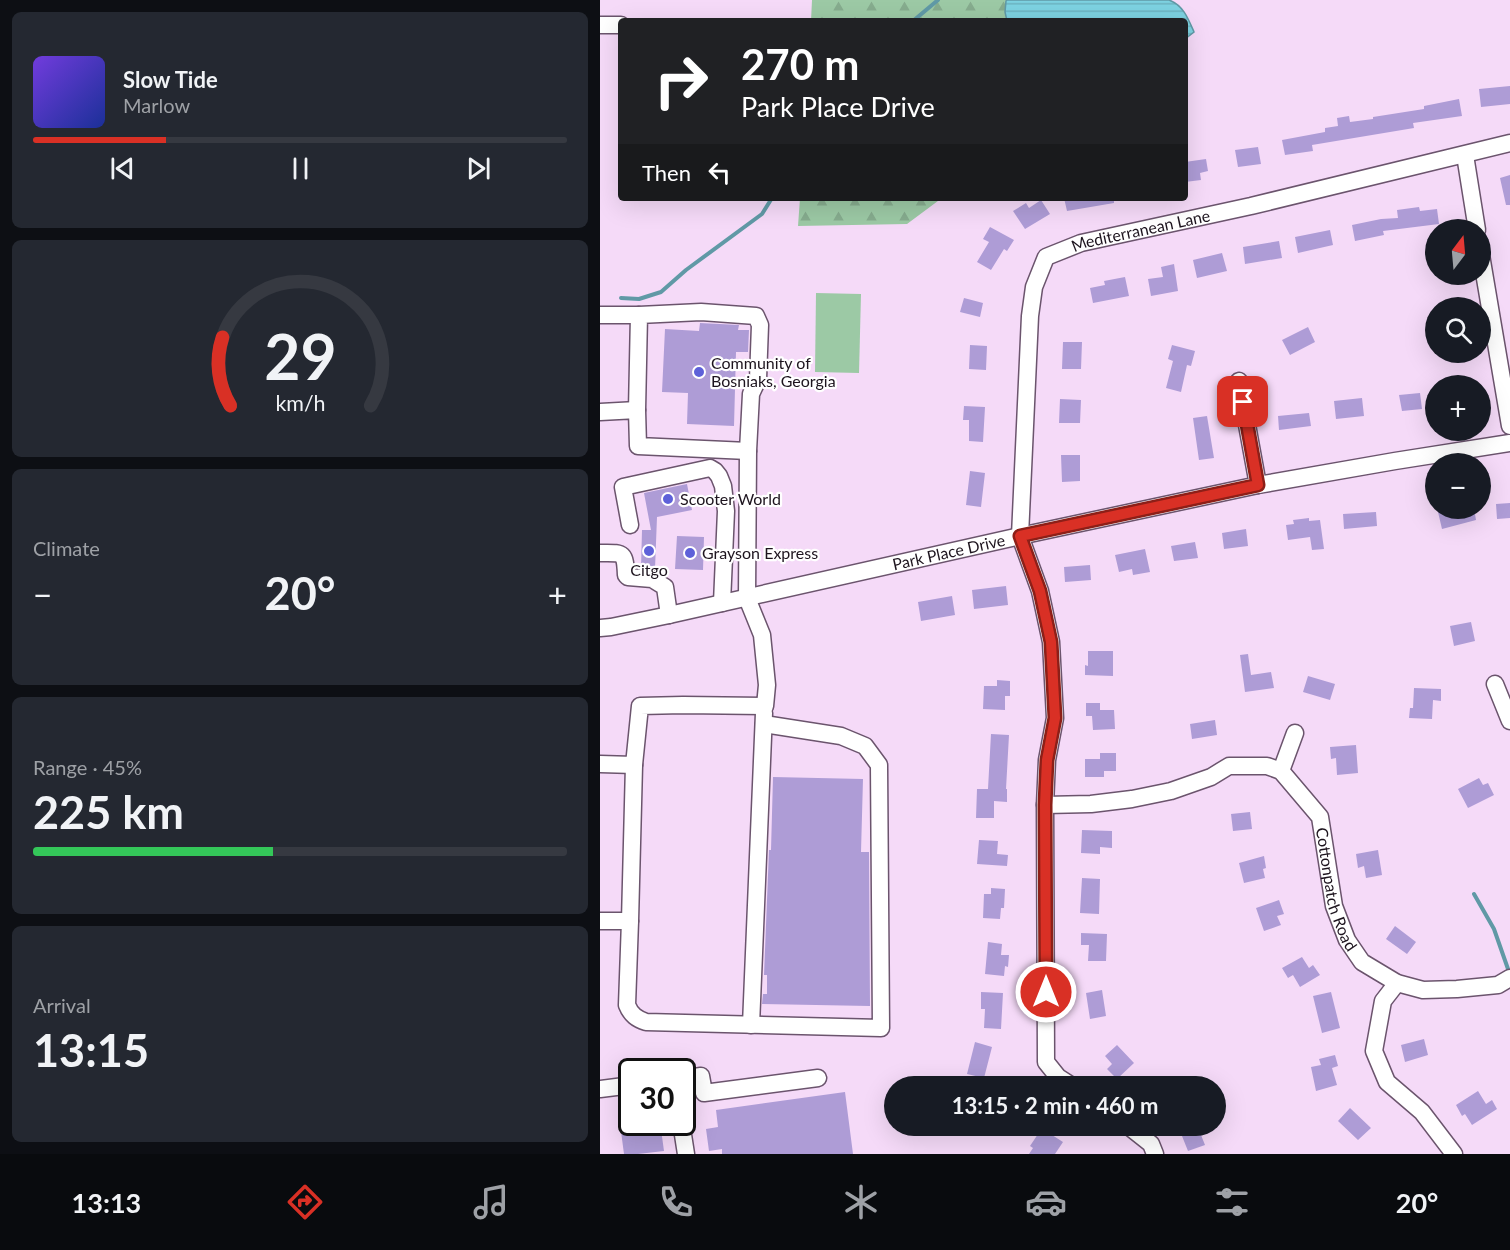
<!DOCTYPE html>
<meta charset="utf-8">
<style>
:root{--surface:#171b24;--page:#242831;--text:#f1f3f6;--muted:#9ea1a6;--line:#363941;--accent:#d93025}
body{margin:0;font-family:Lato,sans-serif;background:var(--page);color:var(--text);height:100vh;display:flex;flex-direction:column;font-size:22px;white-space:nowrap}
*{box-sizing:border-box;margin:0}
p{font-size:20px;color:var(--muted)}
.icon{flex:none;width:33px;height:33px;fill:none;stroke:currentColor;stroke-width:2;stroke-linecap:round;stroke-linejoin:round}
.map{position:relative;flex:1;overflow:hidden}
.details{display:flex;flex-direction:column;gap:12px;padding:12px;background:#0d0f14;width:600px}
.details>*{flex:none}
.guide{position:absolute;left:18px;top:18px;width:570px;height:183px;border-radius:6px;box-shadow:0 6px 24px #0002;background:#202124;color:#fff;overflow:hidden}
.needle{width:39px;rotate:16deg}
.buttons{position:absolute;left:825px;top:219px;display:grid;gap:12px}
.buttons a{display:grid;place-items:center;width:66px;height:66px;border-radius:50%;background:var(--surface);box-shadow:0 6px 24px #0002;font-size:30px}
.speed{position:absolute;left:18px;top:1058px;display:flex;gap:12px;font-size:30px;font-weight:700;text-align:center}
.speed>*{display:grid;place-content:center;width:78px;height:78px;border-radius:50%;background:var(--surface);box-shadow:0 6px 24px #0002;line-height:1}
.speed .limit{border:3px solid #111;border-radius:9px;background:#fff;color:#111}
.pin{position:absolute;display:grid;place-items:center;width:51px;height:51px;color:#fff;margin:-26px;border-radius:12px;box-shadow:0 3px 9px #0006}
.me{position:absolute;width:66px;margin:-33px;rotate:0deg;stroke-linejoin:round;filter:drop-shadow(0 0 4px #0008)}
.turn{display:flex;align-items:center;gap:21px;height:126px;padding:0 24px;font-size:27px}
.turn .icon{width:78px;height:78px;stroke-width:2.5}
.turn b{display:block;font-size:42px;line-height:51px}
.then{display:flex;align-items:center;height:57px;padding:0 24px;background:#0003;gap:12px;font-size:22px}
.big{font-size:45px;font-weight:700;line-height:1.1}
.details .tile{flex:1;display:flex;flex-direction:column;justify-content:center;gap:9px;min-width:0;padding:0 21px;border-radius:9px;background:var(--page)}
.details .dial{align-items:center;gap:0}
.dial svg{height:156px;overflow:visible;fill:none;stroke:var(--line);stroke-width:7;stroke-linecap:round;text-anchor:middle}
.dial text{fill:var(--text);stroke:none}
.song{display:flex;align-items:center;gap:18px}
.cover{width:72px;height:72px;border-radius:9px;background:linear-gradient(135deg,hsl(260 70% 55%),hsl(230 70% 35%))}
.played{height:6px;border-radius:3px;background:linear-gradient(90deg,var(--accent) 25%,var(--line) 25%)}
.keys{display:flex;justify-content:space-around;direction:ltr}
.heat{display:flex;justify-content:space-between;align-items:center;font-size:33px;direction:ltr}
.charge{height:9px;border-radius:4px;background:linear-gradient(90deg,#34c759 45%,var(--line) 0)}
.trip{position:absolute;left:284px;top:1076px;width:342px;height:60px;border-radius:30px;background:var(--surface);box-shadow:0 6px 24px #0002;font-weight:700;line-height:60px;text-align:center}
.dock{display:flex;height:96px;justify-content:space-around;align-items:center;background:#090b0e;color:var(--muted)}
.dock .icon{width:42px;height:42px}
.dock .on{color:var(--accent)}
.dock b{font-size:27px;color:var(--text)}
main{display:flex;flex:1;min-height:0}
.map>svg:first-child{display:block}
.forest{fill:url(#forest-firs)}
.garden{fill:#9cc9a5}
.water{fill:url(#water-rules);stroke:#6099a6;stroke-width:1.5}
.lines{fill:none;stroke-linecap:round;stroke-linejoin:round}
.stream{stroke:#6099a6;stroke-width:4}
.building{fill:#ae9cd6}
.minor-casing{stroke:#6b546d;stroke-width:19}
.minor{stroke:#fff;stroke-width:16}
.route-casing{stroke:#8d1f18;stroke-width:15}
.route{stroke:#d93025;stroke-width:10}
.poi-dot{fill:#5e61d9;stroke:#fff;stroke-width:2}
.labels{text-anchor:middle;stroke-width:4.5;stroke-linejoin:round;paint-order:stroke}
.street-label{font-size:16px;fill:#1d141e;stroke:#fff}
.poi-label{font-size:16px;fill:#1d141e;stroke:#fff;text-anchor:start}
</style>
<main>
<section class="details">
<div class="tile">
<div class="song"><i class="cover"></i><div><b>Slow Tide</b><p>Marlow</p></div></div>
<div class="played"></div>
<div class="keys"><svg class="icon" aria-label="previous" viewBox="0 0 24 24"><path d="M18 5L8 12l10 7zM5 5v14"/></svg><svg class="icon" aria-label="pause" viewBox="0 0 24 24"><path d="M8 5v14M16 5v14"/></svg><svg class="icon" aria-label="next" viewBox="0 0 24 24"><path d="M6 5l10 7-10 7zM19 5v14"/></svg></div>
</div>
<div class="tile dial"><svg viewBox="0 0 100 80">
<path d="M14 69A42 42 0 1 1 86 69"/>
<path d="M14 69A42 42 0 0 1 10 34" stroke="#d93025"/>
<text x="50" y="56" font-size="32" font-weight="700">29</text>
<text x="50" y="72" font-size="11">km/h</text>
</svg></div>
<div class="tile"><p>Climate</p>
<div class="heat"><a>−</a><b class="big">20°</b><a>+</a></div>
</div>
<div class="tile"><p>Range · 45%</p><b class="big">225 km</b><div class="charge"></div></div>
<div class="tile"><p>Arrival</p><b class="big">13:15</b></div>
</section>
<div class="map">
<svg width="910" height="1154" viewBox="0 0 910 1154">
<defs>
<pattern id="forest-firs" width="22" height="20" patternUnits="userSpaceOnUse" patternTransform="scale(1.5)"><rect width="22" height="20" fill="#9cc9a5"/><path d="M5 1l3.5 6h-7zM16 11l3.5 6h-7z" fill="#86ac8e"/></pattern>
<pattern id="water-rules" width="6" height="5" patternUnits="userSpaceOnUse" patternTransform="scale(1.5)"><rect width="6" height="5" fill="#7dd2e1"/><path d="M0 2.5h6" fill="none" stroke="#6cb3c1"/></pattern>
</defs>
<rect width="100%" height="100%" fill="#f5daf8"/>
<path class="forest" d="M212,0H410L412,21H211Z
M200,198H342L307,224L198,226Z"/>
<path class="garden" d="M216,293L261,294L259,373L215,372Z"/>
<path class="water" d="M407,0H569C583,5 588,18 594,32L585,39V21H407L405,12L406,1Z"/>
<g class="lines">
<path class="stream" d="M313,21L338,0
M21,298L39,299L61,292L86,270L162,214L172,198
M874,894L894,929L908,969"/>
</g>
<path class="building" d="M910,86V104L881,107L879,89Z
M859,99L862,116L813,123L814,128L712,145L713,151L685,155L682,140L725,132V128L738,126L737,118L749,116L750,122L773,119V117L824,109V106Z
M658,147L661,164L638,167L635,150Z
M606,159L608,171L600,173L601,180L585,182V162Z
M910,175V205H906L900,178Z
M464,198H514V203L467,211Z
M441,200L450,214L425,229L413,211L426,203L429,208Z
M819,207L820,211L837,209L839,224L783,231L784,235L755,241L752,225L781,219L798,218L797,210Z
M390,227L414,240L407,251L404,249L391,270L377,262L389,242L383,239Z
M730,230L733,245L698,253L695,237Z
M679,241L682,258L645,264L643,247Z
M622,253L627,271L597,278L593,260Z
M574,264L578,291L551,296L548,279L563,277L561,267Z
M525,277L529,296L493,303L490,288L505,285L504,281Z
M364,298L383,303L380,317L360,312Z
M100,323L139,325L138,330H149L148,352H136L134,426L87,424L88,393L62,392L65,329L99,331Z
M708,327L715,342L690,355L682,340Z
M463,342H482L481,369H462Z
M370,345L387,346L386,370L369,369Z
M572,345L595,351L591,366L587,365L581,392L566,388L573,361L568,359Z
M820,393L822,409L802,411L799,395Z
M762,398L764,416L736,419L734,401Z
M460,399L481,400L480,423H459Z
M364,406L385,407L383,442L369,441V420H363Z
M709,413L711,426L679,430L678,416Z
M607,416L614,458L599,460L593,418Z
M461,455H480V481L462,482Z
M370,471L385,473L381,507L366,505Z
M87,484L92,510L57,517L55,569L41,568L42,530H51L44,493Z
M910,503V518L897,519L896,504Z
M854,508H874L876,520L842,529L838,512Z
M776,512L777,526L744,529L743,514Z
M709,518V521L720,520L724,549L712,550L710,537L688,540L686,525L694,524L693,520Z
M646,529L648,546L624,549L622,533Z
M77,536L104,537L103,570L75,569Z
M595,542L598,558L574,561L571,546Z
M545,549L550,572L533,575L532,569L519,572L515,555Z
M490,565L491,580L465,582L464,567Z
M406,586L408,605L374,609L372,590Z
M352,596L355,615L321,621L318,602Z
M871,622L875,641L854,646L850,626Z
M488,651H513V676L485,675V665L488,666Z
M648,654L651,675L671,672L674,688L645,692L640,655Z
M708,676L735,684L730,700L703,692Z
M397,680L410,681V696H405V710L383,709L384,686H397Z
M814,688L841,689V701L833,700L832,719L809,718L810,708H813Z
M486,703H500V710H514L515,729L493,730L492,716H486Z
M615,720L617,735L592,739L590,724Z
M391,734L409,735L406,789H407V802L394,801V818H376L377,789H388Z
M756,745L758,773L737,775L736,758L731,759L730,747Z
M500,753H516V771H504V777H485V759H500Z
M173,777L263,779L261,852H269L270,1006L162,1004L163,994H167V975H164L169,850H171Z
M879,778L883,785L888,783L894,795L868,808L858,789Z
M650,812L652,829L633,831L631,814Z
M482,830L512,831V848L500,847V854L481,853Z
M379,840L398,841L397,854L408,855L407,866L377,864Z
M778,850L782,875L766,878L764,866L758,868L756,854Z
M664,856L666,868L663,869L665,878L644,883L639,863Z
M482,878L500,879L499,914L480,913Z
M391,888L405,889L404,908H401L400,919L383,918L384,894H391Z
M679,900L684,914L677,916L681,925L664,931L656,908Z
M795,926L816,942L807,954L786,939Z
M481,933L507,934L506,961H488L489,945H481Z
M388,942L402,944L401,955H409L408,967L405,966L404,976L385,974Z
M702,957L709,968L713,965L720,975L700,987L693,975L688,978L682,968Z
M502,990L506,1016L490,1019L486,993Z
M381,992L403,993L401,1029L384,1028L385,1009H381Z
M731,992L740,1028L722,1033L713,996Z
M824,1039L828,1055L805,1062L801,1045Z
M375,1042L392,1047L384,1078L367,1074Z
M517,1045L534,1063L517,1079L507,1069L512,1064L505,1056Z
M735,1055L738,1066L732,1068L737,1085L716,1091L711,1067L721,1065L719,1059Z
M878,1091L886,1104L892,1100L897,1109L872,1125L865,1114L862,1116L856,1105Z
M245,1092L253,1154H122V1149L109,1151L106,1129L118,1127L116,1110Z
M750,1108L771,1128L758,1140L738,1121Z
M31,1122H60L64,1151L38,1154H24L20,1124Z
M444,1125L454,1131L452,1135L463,1142L455,1154H429L433,1148L430,1146Z
M599,1130L605,1145L588,1151L582,1136Z"/>
<g class="lines">
<defs>
<g id="minor">
<path d="M0,25H21"/>
<path d="M865,155L877,230"/>
<path d="M880,249L910,426"/>
<path d="M0,315H39"/>
<path d="M639,381L658,485"/>
<path d="M0,412L37,410L38,446L148,451"/>
<path d="M30,525L23,487L110,468L115,471L119,476L123,486L126,511L122,603"/>
<path d="M0,553C23,553 25,551 26,575L28,577L52,579L65,587L69,615"/>
<path id="s1" d="M0,628L11,627L69,615L420,536L658,485L795,461L910,443"/>
<path d="M895,684L910,721"/>
<path d="M0,764L34,765L40,706L83,705L165,706L167,685L162,635L147,598L148,451L151,394L158,379L160,325L156,316L101,312L39,315L37,410"/>
<path d="M681,771L695,733"/>
<path id="s2" d="M445,805L491,804L532,799L571,791L611,777L629,766H667L681,771L720,817L734,906L747,940L762,962L797,983L823,990L857,989L898,985L910,978"/>
<path d="M0,921H30L34,765"/>
<path d="M30,921L27,1005C31,1015 37,1019 46,1022L281,1028L279,765L265,746L241,736L164,724"/>
<path d="M797,983L783,1001L774,1051L787,1082L822,1112L854,1154"/>
<path d="M151,1025L164,713"/>
<path d="M82,1079L101,1076L104,1093L218,1078"/>
<path id="s3" d="M472,1086L458,1077L446,1062L445,805L447,760L455,718L451,642L440,591L420,536L430,316L434,287L446,257L481,243L651,206L910,143"/>
<path d="M0,1089L32,1085"/>
<path d="M81,1122L86,1154"/>
<path d="M527,1125L551,1144L555,1154"/>
</g>
</defs>
<use href="#minor" class="minor-casing"/>
<use href="#minor" class="minor"/>
</g>
<g class="lines">
<defs>
<path id="route" d="M446,992L445,805L447,760L455,718L451,642L440,591L420,536L658,485L643,402"/>
</defs>
<use href="#route" class="route-casing"/>
<use href="#route" class="route"/>
</g>
<g class="poi-dot">
<circle cx="99" cy="372" r="6"/>
<circle cx="68" cy="499" r="6"/>
<circle cx="49" cy="551" r="6"/>
<circle cx="90" cy="553" r="6"/>
</g>
<g class="labels">
<g class="street-label">
<text dy="6" stroke="none"><textPath href="#s3" startOffset="948">Mediterranean Lane</textPath></text>
<text dy="6" stroke="none"><textPath href="#s1" startOffset="357">Park Place Drive</textPath></text>
<text dy="6" stroke="none"><textPath href="#s2" startOffset="378">Cottonpatch Road</textPath></text>
</g>
<g class="poi-label">
<text x="111" y="369">Community of<tspan x="111" dy="18">Bosniaks, Georgia</tspan></text>
<text x="80" y="505">Scooter World</text>
<text x="102" y="559">Grayson Express</text>
<text x="49" y="576" text-anchor="middle">Citgo</text>
</g>
</g>
</svg>
<div class="buttons">
<a><svg class="needle" viewBox="-14 -14 28 28"><path d="M0-13l5 13h-10z" fill="#e53935"/><path d="M0 13l5-13h-10z" fill="#9ea1a6"/></svg></a>
<a><svg class="icon" aria-label="search" viewBox="0 0 24 24"><circle cx="10" cy="10" r="6"/><path d="M15 15l6 6"/></svg></a>
<a>+</a>
<a>−</a>
</div>
<div class="speed"><div class="limit">30</div></div>
<div class="pin" style="left:643px;top:402px;background:#d93025"><svg class="icon" aria-label="arrive" viewBox="0 0 24 24"><path d="M6 21V4h12l-3 4 3 4H6"/></svg></div>
<svg class="me" style="left:446px;top:992px" viewBox="-20 -20 40 40"><circle r="17" fill="#d93025" stroke="#fff" stroke-width="3"/><path d="M0-11L8 9 0 5-8 9z" fill="#fff"/></svg>
<div class="trip">13:15 · 2 min · 460 m</div>
<div class="guide">
<div class="turn"><svg class="icon" aria-label="right" viewBox="0 0 24 24"><path d="M7 20v-9h11M14 6l5 5-5 5"/></svg><div><b>270 m</b>Park Place Drive</div></div>
<div class="then">Then<svg class="icon" aria-label="left" viewBox="0 0 24 24"><path d="M17 20v-9H6M10 6l-5 5 5 5"/></svg></div>
</div>
</div>
</main>
<nav class="dock">
<b>13:13</b>
<svg class="icon on" aria-label="directions" viewBox="0 0 24 24"><path d="M12 3l9 9-9 9-9-9zM9 14v-3h6M13 9l2 2-2 2"/></svg>
<svg class="icon" aria-label="music" viewBox="0 0 24 24"><path d="M9 18V5l10-2v13"/><circle cx="6" cy="18" r="3"/><circle cx="16" cy="16" r="3"/></svg>
<svg class="icon" aria-label="phone" viewBox="0 0 24 24"><path d="M5 4h4l2 5-3 2q2 4 5 5l2-3 5 2v4C11 20 4 13 5 4z"/></svg>
<svg class="icon" aria-label="climate" viewBox="0 0 24 24"><path d="M12 3v18M4 7l16 10M4 17L20 7"/></svg>
<svg class="icon" aria-label="car" viewBox="0 0 24 24"><path d="M5 17H2v-5l4-1 3-4h7l3 4 3 1v5h-3M9 17h6M6 11h13"/><circle cx="7" cy="17" r="2"/><circle cx="17" cy="17" r="2"/></svg>
<svg class="icon" aria-label="filters" viewBox="0 0 24 24"><path d="M4 7h16M4 17h16"/><circle cx="9" cy="7" r="2"/><circle cx="15" cy="17" r="2"/></svg>
<b>20°</b>
</nav>
